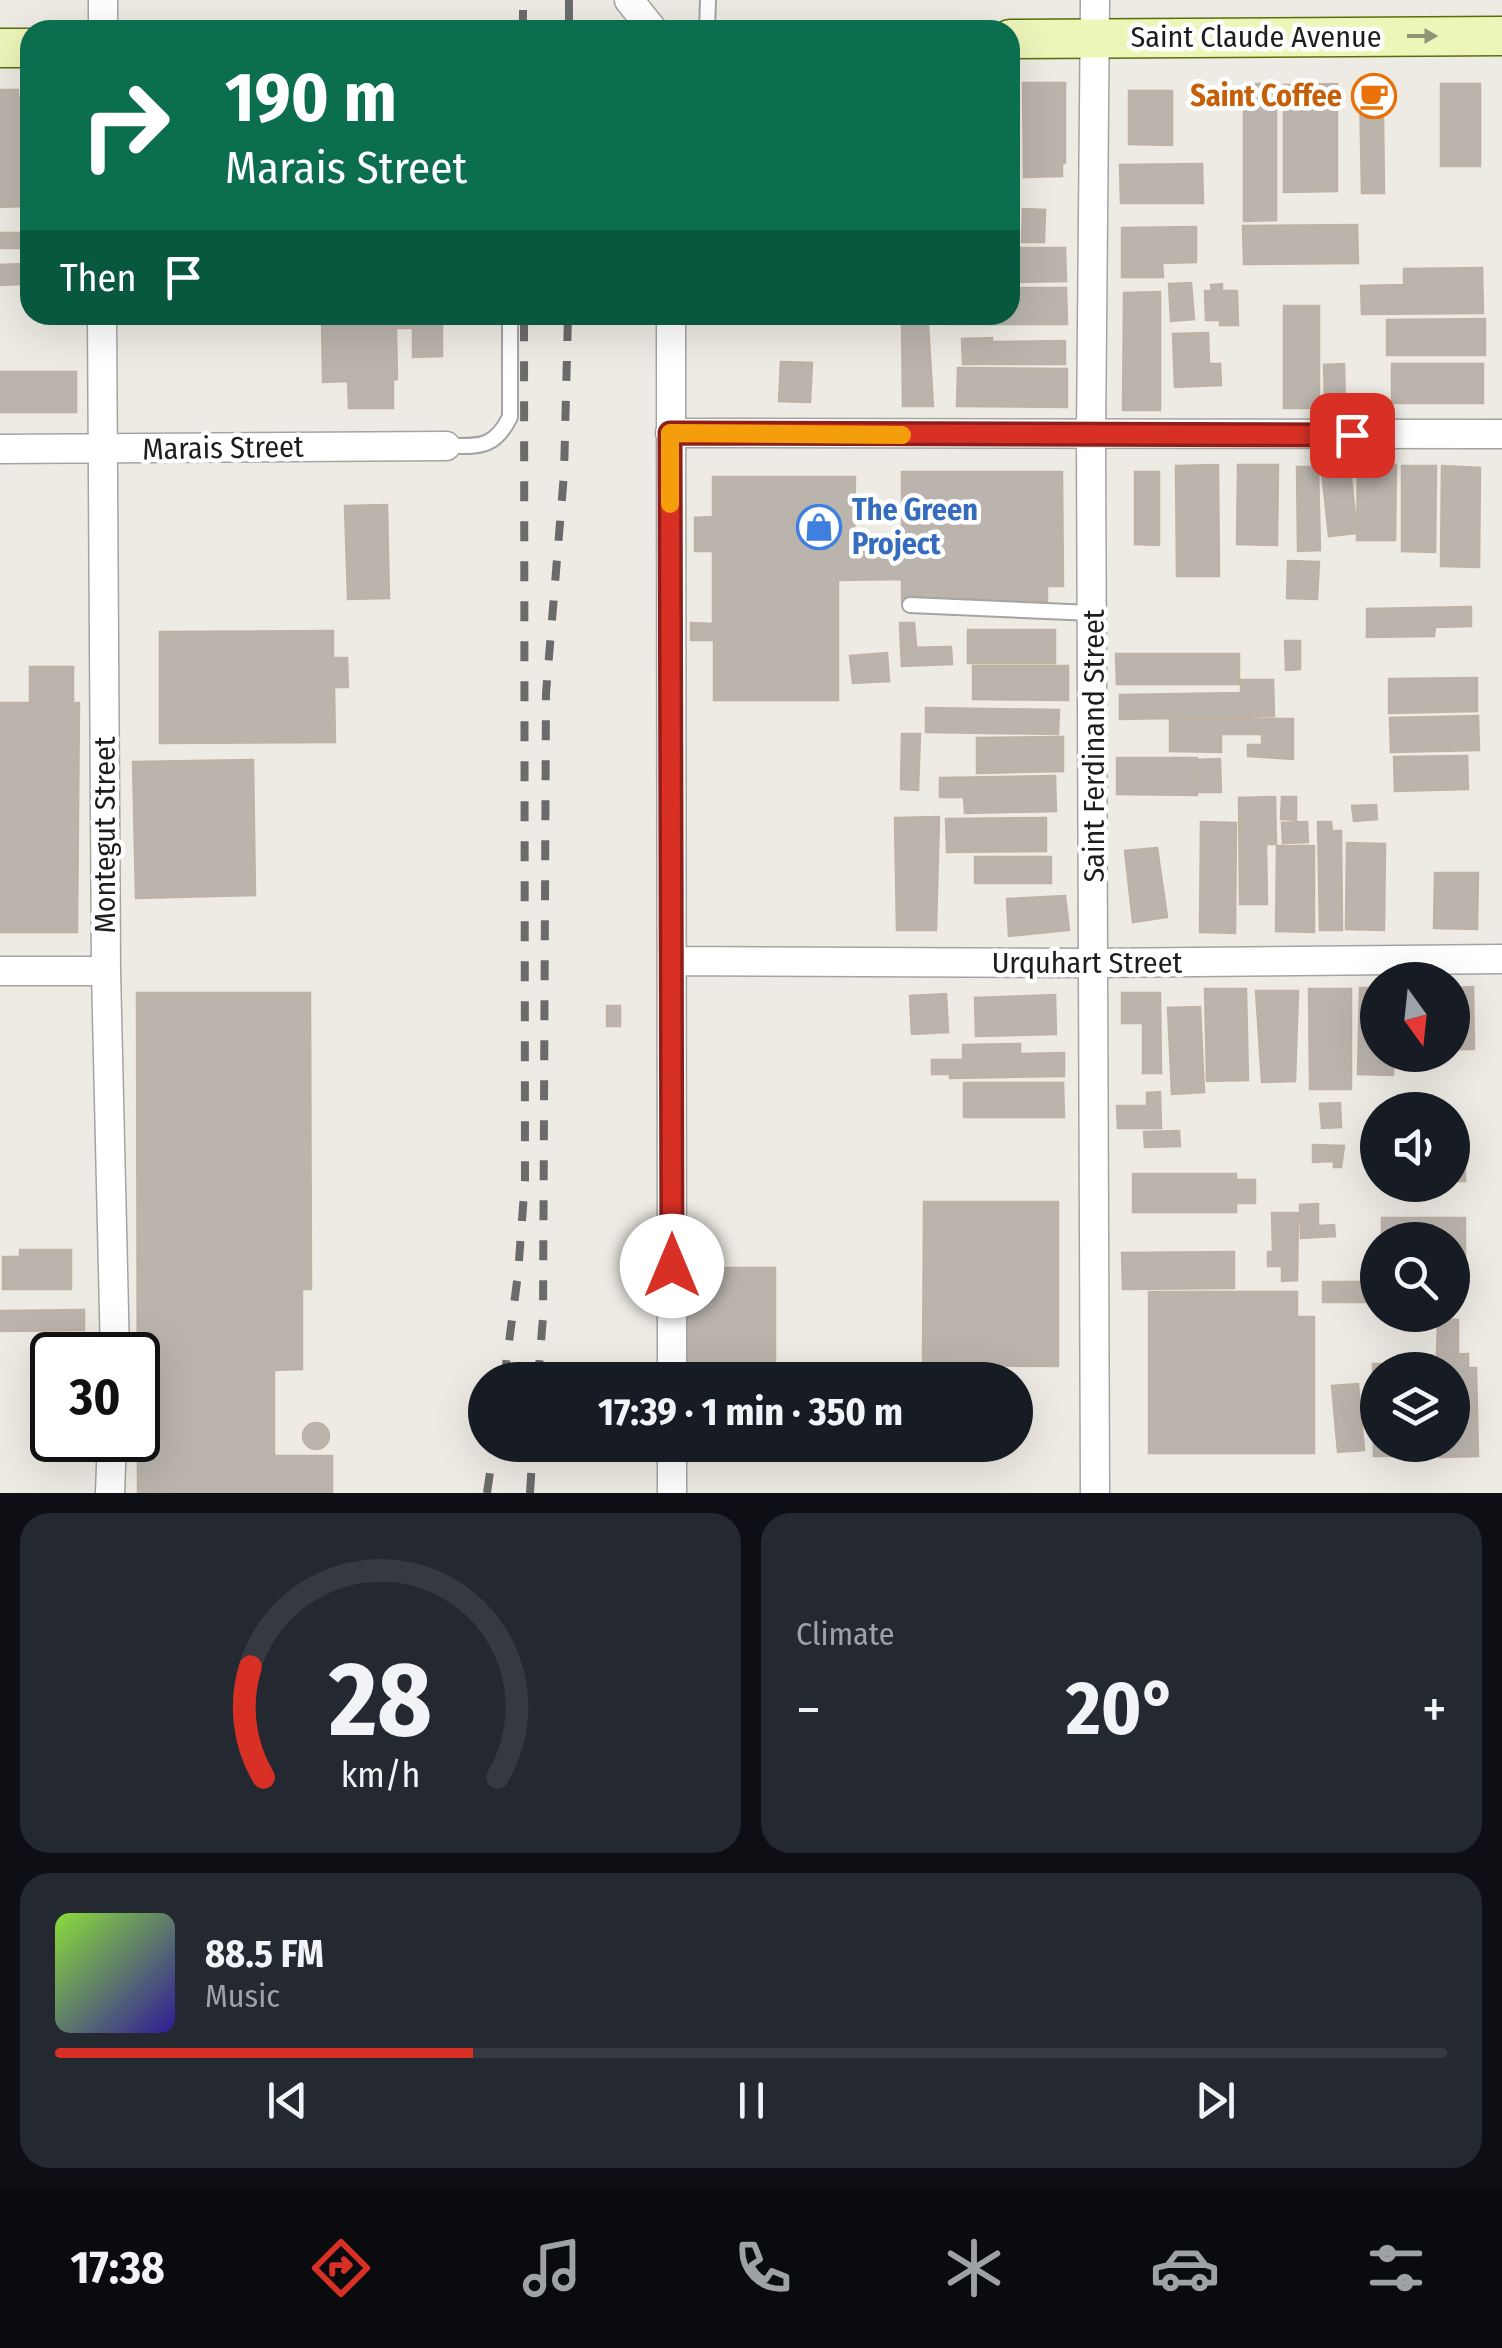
<!DOCTYPE html>
<meta charset="utf-8">
<style>
:root{--surface:#171b24;--page:#242831;--text:#f1f3f6;--muted:#9ea1a6;--line:#363941;--accent:#d93025}
body{margin:0;font-family:"Fira Sans Condensed",sans-serif;background:var(--page);color:var(--text);height:100vh;display:flex;flex-direction:column;font-size:38px;white-space:nowrap}
*{box-sizing:border-box;margin:0}
p{font-size:32px;color:var(--muted)}
.icon{flex:none;width:55px;height:55px;fill:none;stroke:currentColor;stroke-width:2;stroke-linecap:round;stroke-linejoin:round}
.map{position:relative;height:1493px;overflow:hidden}
.panel{display:flex;flex-direction:column;gap:20px;padding:20px;background:#0d0f14;flex:1}
.panel>*{flex:none}
.hud{position:absolute;left:20px;top:20px;width:1000px;height:305px;border-radius:30px;box-shadow:0 10px 40px #0002;background:#0b6e4f;color:#fff;overflow:hidden}
.needle{width:65px;rotate:165deg}
.fabs{position:absolute;left:1360px;top:962px;display:grid;gap:20px}
.fabs a{display:grid;place-items:center;width:110px;height:110px;border-radius:50%;background:var(--surface);box-shadow:0 10px 40px #0002;font-size:50px}
.speed{position:absolute;left:30px;top:1332px;display:flex;gap:20px;font-size:50px;font-weight:700;text-align:center}
.speed>*{display:grid;place-content:center;width:130px;height:130px;border-radius:50%;background:var(--surface);box-shadow:0 10px 40px #0002;line-height:1}
.speed .limit{border:5px solid #111;border-radius:15px;background:#fff;color:#111}
.pin{position:absolute;display:grid;place-items:center;width:85px;height:85px;color:#fff;margin:-42px;border-radius:20px;box-shadow:0 5px 15px #0006}
.me{position:absolute;width:110px;margin:-55px;rotate:0deg;stroke-linejoin:round;filter:drop-shadow(0 0 8px #0008)}
.turn{display:flex;align-items:center;gap:35px;height:210px;padding:0 40px;font-size:45px}
.turn .icon{width:130px;height:130px;stroke-width:2.5}
.turn b{display:block;font-size:70px;line-height:85px}
.then{display:flex;align-items:center;height:95px;padding:0 40px;background:#0003;gap:20px;font-size:38px}
.big{font-size:75px;font-weight:700;line-height:1.1}
.panel .widget{flex:1;display:flex;flex-direction:column;justify-content:center;gap:15px;min-width:0;padding:0 35px;border-radius:30px;background:var(--page)}
.panel .dial{align-items:center;gap:0}
.dial svg{height:260px;overflow:visible;fill:none;stroke:var(--line);stroke-width:7;stroke-linecap:round;text-anchor:middle}
.dial text{fill:var(--text);stroke:none}
.song{display:flex;align-items:center;gap:30px}
.cover{width:120px;height:120px;border-radius:15px;background:linear-gradient(135deg,hsl(90 70% 55%),hsl(250 70% 35%))}
.played{height:10px;border-radius:5px;background:linear-gradient(90deg,var(--accent) 30%,var(--line) 30%)}
.keys{display:flex;justify-content:space-around;direction:ltr}
.heat{display:flex;justify-content:space-between;align-items:center;font-size:55px;direction:ltr}
.panel .tiles{flex:1;display:grid;gap:20px;grid-template-columns:1fr 1fr}
.widget:last-child{grid-column:span 2}
.trip{position:absolute;left:468px;top:1362px;width:565px;height:100px;border-radius:50px;background:var(--surface);box-shadow:0 10px 40px #0002;font-weight:700;line-height:100px;text-align:center}
.menu{display:flex;height:160px;justify-content:space-around;align-items:center;background:#090b0e;color:var(--muted)}
.menu .icon{width:70px;height:70px}
.menu .on{color:var(--accent)}
.menu b{font-size:45px;color:var(--text)}
.map>svg:first-child{display:block}
.building{fill:#bab4ad;stroke:#beb2a6;stroke-width:2.5}
.lines{fill:none;stroke-linecap:round;stroke-linejoin:round}
.lane-casing{stroke:#a4a4a4;stroke-width:18}
.street-casing{stroke:#a4a4a4;stroke-width:31}
.secondary-casing{stroke:#5b6c0b;stroke-width:41}
.lane{stroke:#fff;stroke-width:14}
.street{stroke:#fff;stroke-width:28}
.secondary{stroke:#eef5b9;stroke-width:38}
.rail{stroke:#6b6b6b;stroke-width:8;stroke-dasharray:20 20;stroke-linecap:butt}
.oneway{fill:#909473}
.route-casing{stroke:#8d1f18;stroke-width:25}
.route{stroke:#d93025;stroke-width:18}
.slow{stroke:#f59e0b;stroke-width:18}
.labels{text-anchor:middle;stroke-width:9;stroke-linejoin:round;paint-order:stroke}
.street-label{font-size:30px;fill:#1d1d1d;stroke:#fff}
.food-label{font-size:30px;font-weight:bold;fill:#c56008;stroke:#fff;text-anchor:end}
.shop-label{font-size:30px;font-weight:bold;fill:#366cbe;stroke:#fff;text-anchor:start}
</style>
<div class="map">
<svg width="1502" height="1493" viewBox="0 0 1502 1493">
<rect width="100%" height="100%" fill="#edebe3"/>
<path class="building" d="M1023,83H1065V163H1062V176L1024,177Z
M1244,84H1276V220L1244,221Z
M1337,84V191L1284,192V85Z
M1441,84H1480V166H1441Z
M1360,85H1387V114L1383,115L1384,193H1362Z
M0,90H18V98H22V206L0,207Z
M1129,91H1172V145L1129,144Z
M1010,95H1013L1014,245H1010Z
M1202,164L1203,203H1121L1120,165Z
M1023,209L1045,210L1044,242H1022Z
M1357,225L1358,263L1244,264L1243,226Z
M1196,227V262L1162,263L1163,277H1122V228Z
M0,233H30V248H0Z
M1010,248H1065L1066,281L1010,282Z
M21,264L22,284L0,285V265Z
M1482,268L1483,313L1362,314L1361,286L1404,285V269Z
M1191,283L1194,319L1171,321L1169,284Z
M1222,284V291H1237L1238,325H1220V320H1206L1205,291H1212L1211,285Z
M1010,288H1066L1067,324H951L950,315H1010Z
M1160,292V410H1123L1124,293Z
M1284,306H1319V408H1284Z
M322,315H442V356L413,357V328H396L397,379L393,380V408H349L348,381L323,382Z
M1485,319V355H1387V320Z
M928,324L933,406H903L902,325Z
M1208,333L1209,364H1220L1221,385L1175,387L1173,334Z
M992,338V342L1065,341V364H963L962,339Z
M781,362L812,363L810,402L779,401Z
M1344,364L1345,403L1325,404L1324,365Z
M1392,364H1483V403H1392Z
M958,368L1067,369V407L957,406Z
M0,372H76V412H0Z
M1358,464L1396,465L1395,540H1357Z
M1218,465L1219,576H1177L1176,466Z
M1238,465H1278L1277,545L1237,544Z
M1402,466H1436L1435,552L1402,551Z
M1442,466L1480,468L1479,567L1441,566Z
M1297,467H1318L1320,550L1298,551Z
M1350,469L1357,533L1329,536L1322,472Z
M902,472H1062L1063,586H1047V601H902V579L838,580V700H714V640H691V623L713,624V551H695V518L713,517V477H855L854,543H902Z
M1135,472H1159V545L1135,544Z
M387,505L389,598L348,599L345,506Z
M1288,561L1319,562L1317,599L1287,598Z
M1471,607V626L1435,627L1434,636L1367,637V609Z
M900,623H914L916,645L901,646Z
M968,630H1055V663H968Z
M333,631V658H347L348,687H334L335,742L160,743V632Z
M1285,641H1300V669L1286,670Z
M951,647L952,664L902,666L901,648Z
M887,653L889,681L853,683L850,656Z
M1116,654H1239V684H1117Z
M973,666H1068V700L973,699Z
M30,667H73V703H79L77,932H0V703H30Z
M1477,678V711L1389,713V679Z
M1241,680H1273L1274,716L1120,719V695L1241,693Z
M926,708L1059,710L1058,734L926,732Z
M1478,716L1479,750L1391,752L1390,718Z
M1170,719H1293V759L1248,756V745H1262V734H1221V752L1170,751Z
M902,734H920L918,790L901,789Z
M1063,737V771L977,773V738Z
M1467,756L1468,789L1395,791L1394,757Z
M1117,758H1197V795L1117,794Z
M1220,759L1221,792H1199L1197,760Z
M253,760L255,895L136,898L133,762Z
M1055,776L1056,811L965,813L964,797H940V778Z
M1275,797L1276,844H1266L1267,904H1240L1239,798Z
M1282,797H1296V820L1281,819Z
M1376,805L1377,819L1354,821L1352,806Z
M939,817L936,930H897L895,818Z
M1046,818V851L947,852L946,819Z
M1201,822L1236,823L1235,933L1200,932Z
M1307,822L1308,842L1283,843L1282,823Z
M1318,822H1331L1332,831H1341L1342,930H1320Z
M1347,843L1385,844L1384,930L1346,929Z
M1277,846H1314V932L1276,931Z
M1157,848L1167,917L1133,922L1125,851Z
M975,857H1051V883H975Z
M1435,873H1478L1477,929L1434,928Z
M1065,896L1069,930L1009,936L1007,899Z
M1473,987L1474,1049H1452V988Z
M1360,988H1378V1055H1394L1393,1075L1358,1074Z
M1205,989H1246L1248,1080L1207,1081Z
M1309,989H1351V1089H1310Z
M1256,991H1298L1295,1081L1262,1082Z
M137,993H310L311,1289H302V1369L274,1370V1456H332V1493H138Z
M1122,993H1160L1161,1073H1143V1023H1122Z
M946,994L948,1032L912,1034L910,996Z
M1055,995L1056,1034L976,1036L975,998Z
M607,1006H620V1026H607Z
M1200,1007L1204,1092L1172,1094L1168,1008Z
M1020,1044V1054L1064,1053V1076L950,1078V1074H932V1060H963V1045Z
M964,1083H1063L1064,1117H964Z
M1160,1092L1161,1128H1118L1117,1106H1147V1093Z
M1340,1103L1341,1127L1322,1128L1320,1104Z
M1179,1131L1180,1146L1145,1147L1144,1132Z
M1452,1143H1465V1181H1452Z
M1313,1145L1344,1146L1341,1167H1334V1161L1313,1162Z
M1133,1174H1236V1180H1255V1203H1236V1212H1133Z
M924,1202H1058V1366L923,1365Z
M1318,1204V1226L1334,1225L1335,1236L1301,1238L1300,1205Z
M1272,1213H1298L1297,1280L1282,1281V1266H1268V1252H1273Z
M1382,1218H1465V1258H1452V1240H1382Z
M20,1250H71V1289H3V1257H20Z
M1234,1252V1288L1123,1289L1122,1253Z
M681,1268H775V1367H681Z
M1323,1282H1378V1302H1323Z
M1149,1292H1297V1317H1314V1453H1149Z
M84,1310V1330L0,1331V1311Z
M1438,1319L1458,1320V1354L1437,1353Z
M1468,1354V1368H1476L1478,1456L1440,1457V1445H1452V1370H1438L1437,1355Z
M1373,1364H1393L1394,1370H1378V1445H1394V1456H1374Z
M921,1368V1380H772L771,1369Z
M1358,1384L1364,1450L1338,1452L1332,1386Z
M303 1436a13 13 0 1 1 26 0a13 13 0 1 1-26 0Z
M772,1445H816V1460H772Z"/>
<g class="lines">
<defs>
<path id="lane" d="M707,30L708,0
M446,446C479,446 494,449 510,417V315
M910,605L1093,613"/>
<path id="street" d="M103,0V30
M629,0L653,30
M1095,0L1091,436L1095,1493
M102,315L106,971L115,1355
M671,315L672,1380
M670,433L1502,434
M0,449L446,446
M673,961L1095,963L1502,959
M0,971H106
M110,1493L112,1440
M672,1493V1445"/>
<path id="secondary" d="M1010,39L1502,36
M0,48H30"/>
</defs>
<use href="#lane" class="lane-casing"/>
<use href="#street" class="street-casing"/>
<use href="#secondary" class="secondary-casing"/>
<use href="#lane" class="lane"/>
<use href="#street" class="street"/>
<use href="#secondary" class="secondary"/>
<path class="rail" d="M569,0V30
M523,30V0
M504,1380L518,1274L525,1180L524,315
M538,1380L543,1317L546,693L564,474L568,315
M487,1493L494,1445
M530,1493L533,1445"/>
</g>
<defs><path id="oneway-solid" d="M-6-.8H1V-3.2L6.5 0L1 3.2V.8H-6Z" transform="scale(2.5)"/></defs>
<use class="oneway" href="#oneway-solid" transform="translate(1422 36)"/>
<g class="lines">
<defs>
<path id="route" d="M672,1266L670,433L1352,435"/>
</defs>
<use href="#route" class="route-casing"/>
<use href="#route" class="route"/>
<path class="slow" d="M670,504V433L902,435"/>
</g>
<defs>
<symbol id="cafe-ring" viewBox="-11 -11 22 22"><circle r="9.5" fill="#fff" stroke="#e8710a" stroke-width="1.5"/><path d="M-5.5-4.5H6V0H3Q3 3.5 0 3.5H-2.5Q-5.5 3.5-5.5 0ZM3-3.2v2h1.7v-2ZM-6 4.5H4V6H-6Z" fill="#e8710a"/></symbol>
<symbol id="shop-ring" viewBox="-11 -11 22 22"><circle r="9.5" fill="#fff" stroke="#3f7fe0" stroke-width="1.5"/><path d="M-5-2.5h2.3a2.7 3.5 0 0 1 5.4 0H5L5.5 6h-11ZM-1.5-2.5h3a1.5 2.3 0 0 0-3 0Z" fill="#3f7fe0"/></symbol>
</defs>
<g fill-rule="evenodd">
<use href="#cafe-ring" x="1349" y="71" width="50" height="50"/>
<use href="#shop-ring" x="794" y="502" width="50" height="50"/>
</g>
<g class="labels">
<g class="street-label">
<text x="1256" y="47">Saint Claude Avenue</text>
<text transform="translate(223 448) rotate(-1)" y="10">Marais Street</text>
<text transform="translate(1094 746) rotate(-90)" y="10">Saint Ferdinand Street</text>
<text transform="translate(105 835) rotate(-90)" y="10">Montegut Street</text>
<text x="1087" y="973">Urquhart Street</text>
</g>
<g class="food-label">
<text x="1342" y="106">Saint Coffee</text>
</g>
<g class="shop-label">
<text x="852" y="520">The Green<tspan x="852" dy="34">Project</tspan></text>
</g>
</g>
</svg>
<div class="fabs">
<a><svg class="needle" viewBox="-14 -14 28 28"><path d="M0-13l5 13h-10z" fill="#e53935"/><path d="M0 13l5-13h-10z" fill="#9ea1a6"/></svg></a>
<a><svg class="icon" aria-label="sound" viewBox="0 0 24 24"><path d="M4 9h4l5-4v14l-5-4H4zM17 9q2 3 0 6"/></svg></a>
<a><svg class="icon" aria-label="search" viewBox="0 0 24 24"><circle cx="10" cy="10" r="6"/><path d="M15 15l6 6"/></svg></a>
<a><svg class="icon" aria-label="layers" viewBox="0 0 24 24"><path d="M12 4l9 5-9 5-9-5zM3 14l9 5 9-5"/></svg></a>
</div>
<div class="speed"><div class="limit">30</div></div>
<div class="pin" style="left:1352px;top:435px;background:#d93025"><svg class="icon" aria-label="arrive" viewBox="0 0 24 24"><path d="M6 21V4h12l-3 4 3 4H6"/></svg></div>
<svg class="me" style="left:672px;top:1266px" viewBox="-20 -20 40 40"><circle r="19" fill="#fff"/><path d="M0-13L10 11 0 6-10 11z" fill="#d93025"/></svg>
<div class="trip">17:39 · 1 min · 350 m</div>
<div class="hud">
<div class="turn"><svg class="icon" aria-label="right" viewBox="0 0 24 24"><path d="M7 20v-9h11M14 6l5 5-5 5"/></svg><div><b>190 m</b>Marais Street</div></div>
<div class="then">Then<svg class="icon" aria-label="arrive" viewBox="0 0 24 24"><path d="M6 21V4h12l-3 4 3 4H6"/></svg></div>
</div>
</div>
<section class="panel">
<div class="tiles">
<div class="widget dial"><svg viewBox="0 0 100 80">
<path d="M14 69A42 42 0 1 1 86 69"/>
<path d="M14 69A42 42 0 0 1 10 35" stroke="#d93025"/>
<text x="50" y="56" font-size="32" font-weight="700">28</text>
<text x="50" y="72" font-size="11">km/h</text>
</svg></div>
<div class="widget"><p>Climate</p>
<div class="heat"><a>−</a><b class="big">20°</b><a>+</a></div>
</div>
<div class="widget">
<div class="song"><i class="cover"></i><div><b>88.5 FM</b><p>Music</p></div></div>
<div class="played"></div>
<div class="keys"><svg class="icon" aria-label="previous" viewBox="0 0 24 24"><path d="M18 5L8 12l10 7zM5 5v14"/></svg><svg class="icon" aria-label="pause" viewBox="0 0 24 24"><path d="M8 5v14M16 5v14"/></svg><svg class="icon" aria-label="next" viewBox="0 0 24 24"><path d="M6 5l10 7-10 7zM19 5v14"/></svg></div>
</div>
</div>
</section>
<nav class="menu">
<b>17:38</b>
<svg class="icon on" aria-label="directions" viewBox="0 0 24 24"><path d="M12 3l9 9-9 9-9-9zM9 14v-3h6M13 9l2 2-2 2"/></svg>
<svg class="icon" aria-label="music" viewBox="0 0 24 24"><path d="M9 18V5l10-2v13"/><circle cx="6" cy="18" r="3"/><circle cx="16" cy="16" r="3"/></svg>
<svg class="icon" aria-label="phone" viewBox="0 0 24 24"><path d="M5 4h4l2 5-3 2q2 4 5 5l2-3 5 2v4C11 20 4 13 5 4z"/></svg>
<svg class="icon" aria-label="climate" viewBox="0 0 24 24"><path d="M12 3v18M4 7l16 10M4 17L20 7"/></svg>
<svg class="icon" aria-label="car" viewBox="0 0 24 24"><path d="M5 17H2v-5l4-1 3-4h7l3 4 3 1v5h-3M9 17h6M6 11h13"/><circle cx="7" cy="17" r="2"/><circle cx="17" cy="17" r="2"/></svg>
<svg class="icon" aria-label="filters" viewBox="0 0 24 24"><path d="M4 7h16M4 17h16"/><circle cx="9" cy="7" r="2"/><circle cx="15" cy="17" r="2"/></svg>
</nav>
